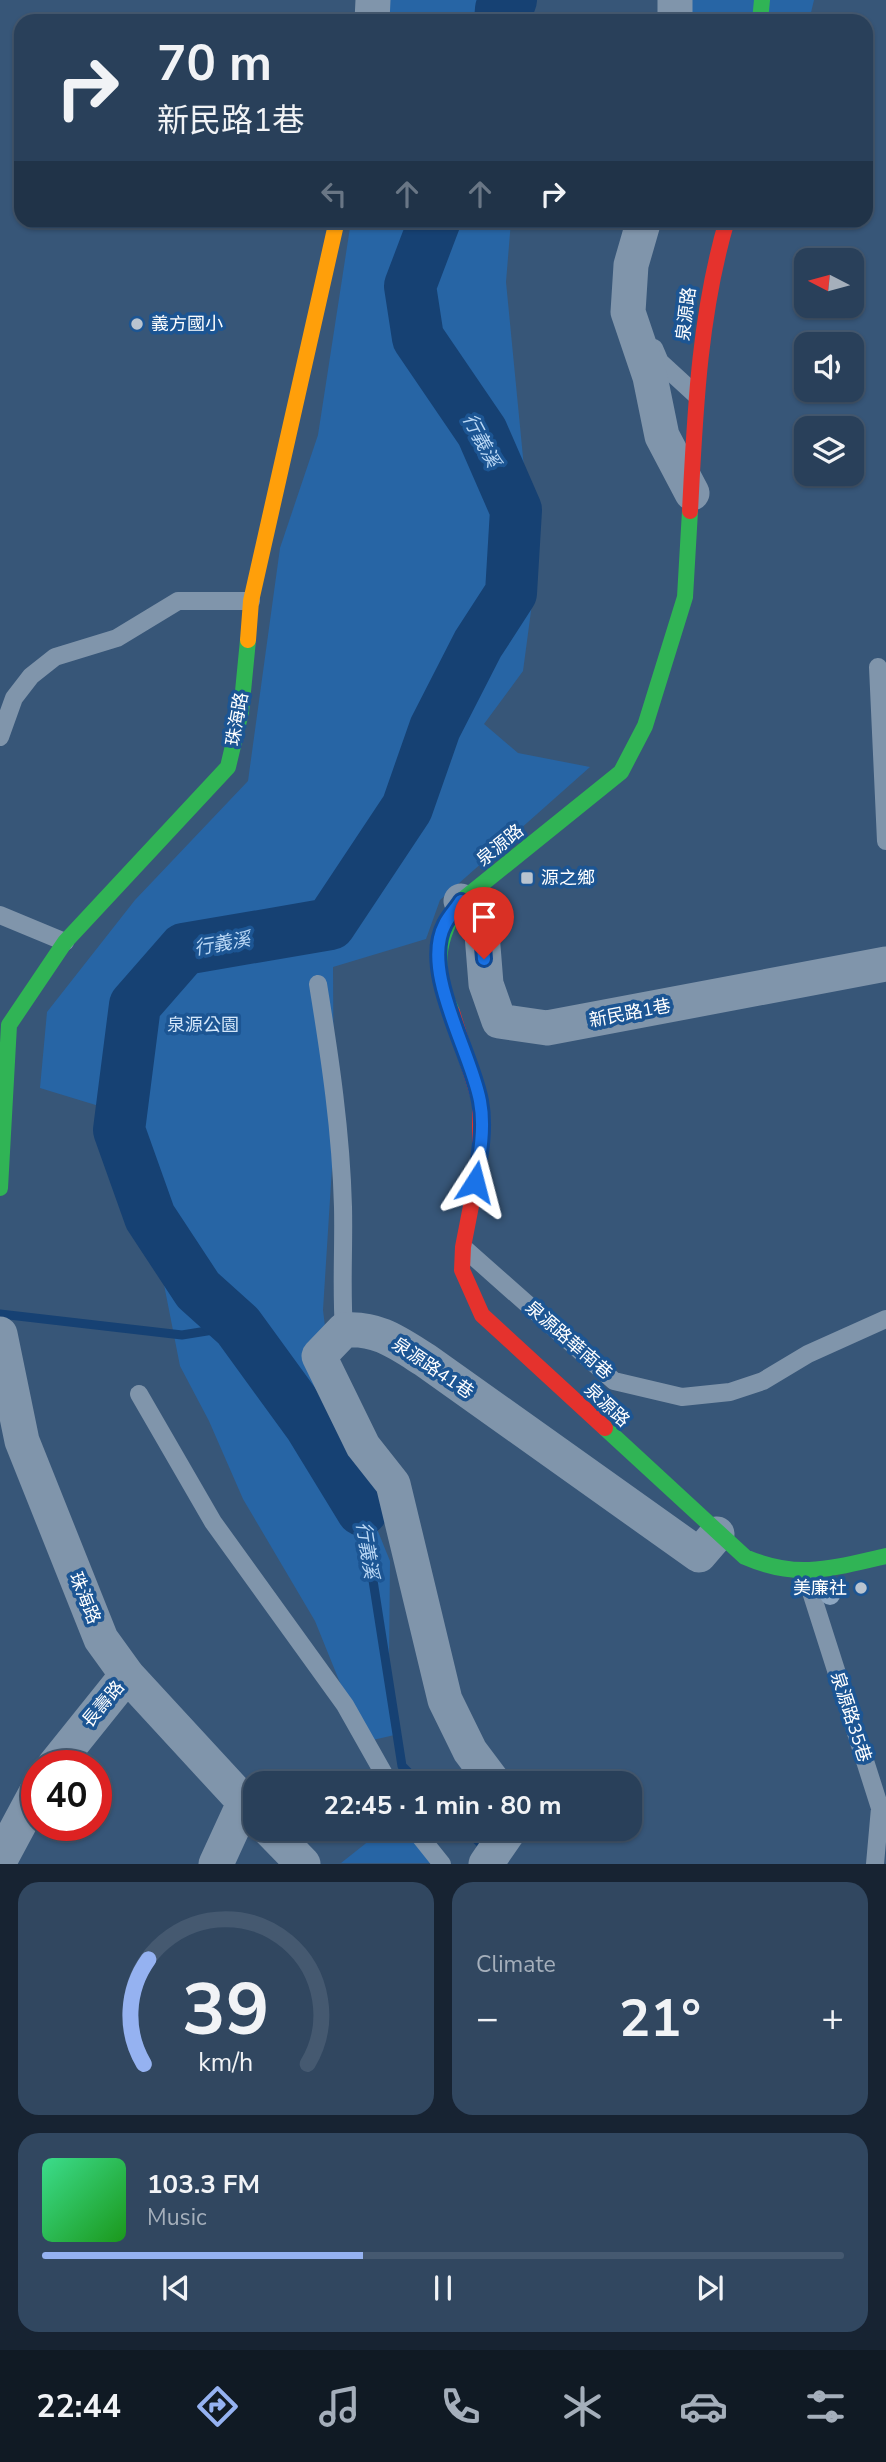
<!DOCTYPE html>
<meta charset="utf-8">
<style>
:root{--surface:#29405a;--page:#314760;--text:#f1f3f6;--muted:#a5afbb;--line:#455970;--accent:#95b2f1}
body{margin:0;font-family:"Nunito Sans","Noto Sans TC",sans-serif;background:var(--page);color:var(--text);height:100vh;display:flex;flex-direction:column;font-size:26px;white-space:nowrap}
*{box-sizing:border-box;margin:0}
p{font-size:23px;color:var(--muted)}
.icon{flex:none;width:38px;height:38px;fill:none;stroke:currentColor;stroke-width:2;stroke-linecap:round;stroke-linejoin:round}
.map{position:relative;height:1864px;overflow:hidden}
.drawer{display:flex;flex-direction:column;gap:18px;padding:18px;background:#172332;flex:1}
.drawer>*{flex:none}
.guide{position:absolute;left:14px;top:14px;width:859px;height:214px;border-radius:21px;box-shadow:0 2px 5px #0004,0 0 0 2px var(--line);background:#29405a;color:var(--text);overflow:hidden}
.needle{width:46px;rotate:276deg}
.fabs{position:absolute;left:794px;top:248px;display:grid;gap:14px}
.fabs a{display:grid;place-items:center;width:70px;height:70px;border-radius:14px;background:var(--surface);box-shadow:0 2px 5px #0004,0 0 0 2px var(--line);font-size:35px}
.speed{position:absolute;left:21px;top:1750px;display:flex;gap:14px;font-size:35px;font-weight:700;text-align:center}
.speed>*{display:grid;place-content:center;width:91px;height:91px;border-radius:50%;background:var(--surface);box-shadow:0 2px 5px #0004,0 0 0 2px var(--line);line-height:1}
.speed .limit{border:10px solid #d22;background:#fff;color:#111}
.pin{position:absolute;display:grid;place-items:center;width:60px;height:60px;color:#fff;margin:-72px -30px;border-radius:50% 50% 50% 0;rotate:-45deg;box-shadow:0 0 7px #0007}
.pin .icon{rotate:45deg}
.me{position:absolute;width:77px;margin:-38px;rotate:9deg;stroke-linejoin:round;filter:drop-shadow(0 0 5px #0008)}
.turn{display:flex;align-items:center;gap:24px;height:147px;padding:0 28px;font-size:32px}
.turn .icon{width:91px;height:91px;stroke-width:2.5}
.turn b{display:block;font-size:49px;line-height:60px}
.lanes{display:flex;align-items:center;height:66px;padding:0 28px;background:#0003;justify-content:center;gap:35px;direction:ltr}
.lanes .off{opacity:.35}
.big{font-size:52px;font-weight:700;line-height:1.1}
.drawer .tile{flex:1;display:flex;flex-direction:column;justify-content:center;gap:10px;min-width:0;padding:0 24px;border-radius:21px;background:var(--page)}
.drawer .dial{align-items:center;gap:0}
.dial svg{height:182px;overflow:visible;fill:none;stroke:var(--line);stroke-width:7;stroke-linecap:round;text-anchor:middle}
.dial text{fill:var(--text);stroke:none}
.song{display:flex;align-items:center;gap:21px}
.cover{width:84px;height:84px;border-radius:10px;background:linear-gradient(135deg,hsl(150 70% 55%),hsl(120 70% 35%))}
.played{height:7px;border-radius:4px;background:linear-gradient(90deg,var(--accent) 40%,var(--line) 40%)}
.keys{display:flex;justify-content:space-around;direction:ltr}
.heat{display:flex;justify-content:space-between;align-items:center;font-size:38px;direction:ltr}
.drawer .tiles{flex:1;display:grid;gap:18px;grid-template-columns:1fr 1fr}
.tile:last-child{grid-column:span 2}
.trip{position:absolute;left:243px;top:1771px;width:399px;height:70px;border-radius:21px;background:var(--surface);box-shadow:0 2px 5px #0004,0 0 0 2px var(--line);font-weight:700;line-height:70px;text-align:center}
.menu{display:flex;height:112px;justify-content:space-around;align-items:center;background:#101a24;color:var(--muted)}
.menu .icon{width:49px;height:49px}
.menu .current{color:var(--accent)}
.menu b{font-size:32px;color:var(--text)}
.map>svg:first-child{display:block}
.green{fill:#2765a5}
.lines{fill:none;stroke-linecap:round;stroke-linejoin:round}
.stream{stroke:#164173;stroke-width:9}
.river{stroke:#164173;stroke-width:52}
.lane{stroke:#8095ab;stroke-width:18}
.street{stroke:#8095ab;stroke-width:35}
.fast{stroke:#30b455;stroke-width:16}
.slow{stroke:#ff9f0a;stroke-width:16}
.jam{stroke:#e5322d;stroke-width:16}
.tree{fill:#8da6c0}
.route-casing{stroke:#114b97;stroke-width:18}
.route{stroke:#1a73e8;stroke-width:12}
.poi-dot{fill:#b9c4d0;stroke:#1c5593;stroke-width:2.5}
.labels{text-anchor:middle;stroke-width:7;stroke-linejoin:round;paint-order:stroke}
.street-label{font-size:18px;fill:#fff;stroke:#1c5593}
.poi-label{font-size:18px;fill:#fff;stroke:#1c5593;text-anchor:start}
.park-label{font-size:18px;fill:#d4e7fa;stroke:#1c5593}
.water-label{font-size:19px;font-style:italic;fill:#bad8f6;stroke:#1c5593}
</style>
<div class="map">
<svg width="886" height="1864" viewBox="0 0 886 1864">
<rect width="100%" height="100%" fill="#375678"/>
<path class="green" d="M383,0H532L530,21H380Z
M659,0H814L809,21H660Z
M351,221H511L506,282L535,581L523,671L484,724L518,753L590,767L440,900L426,939L333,967L334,1136L323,1310L338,1433L390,1561L389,1666L399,1734L364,1742L315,1621L243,1499L209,1421L180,1366L147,1198L99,1106L40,1088L47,1012L135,900L248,781L280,548L318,435Z
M384,1829H407L432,1863H341Z"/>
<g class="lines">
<path class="stream" d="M0,1314L182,1335L238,1326
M362,1510L402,1766L419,1783
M466,1829L487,1850"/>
<path class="river" d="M500,21L501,9L511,0
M362,1510L310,1425L238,1326L198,1290L150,1217L119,1130L135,1005L184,949L330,924L407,808L435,728L478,644L511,593L516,510L482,432L418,338L410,286L435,220"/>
<path class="lane" d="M654,348L660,362L696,395
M878,667L886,841
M0,737L14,698L31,676L55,657L117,638L178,601H251
M0,915L65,942
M318,984C330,1058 341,1131 343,1207C344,1248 341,1288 344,1330
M465,1249L614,1381L682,1397L730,1392L763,1381L808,1354L886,1319
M139,1394L213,1522L345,1705L389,1783
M805,1573L880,1808L875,1864
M414,1829L442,1864"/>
<path class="street" d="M372,21L373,0
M675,21V0
M644,220L631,265L628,312L650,377L662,436L692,493
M461,901L482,934L486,984L499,1021L547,1028L886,964
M0,1334L22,1441L101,1639L127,1675L256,1815
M54,1766L127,1675
M494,1783L470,1751L445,1700L393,1484L363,1446L319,1356L344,1330C377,1327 398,1343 425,1360L699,1555L717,1534
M269,1829L303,1864
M0,1860L37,1791
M216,1864L244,1803
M486,1864L510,1829"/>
<path class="fast" d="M760,21L762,0
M452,1012C432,971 436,938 461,901L621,772L645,726L685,597L690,511
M0,1188L9,1025L65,942L228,767L241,712L248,640
M605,1428L745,1557C798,1580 833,1568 886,1556"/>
<path class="slow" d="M248,640L251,601L337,220"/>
<path class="jam" d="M690,511C695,413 699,315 727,220
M452,1012L480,1101V1160L463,1247L462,1270L482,1315L605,1428"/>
</g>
<circle class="tree" cx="830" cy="1595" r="10"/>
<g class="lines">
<defs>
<path id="route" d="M475,1182C480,1156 485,1127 480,1101C471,1051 420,971 445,924C449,916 456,909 461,901L482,934L484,959"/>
</defs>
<use href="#route" class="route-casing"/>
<use href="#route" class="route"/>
</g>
<g class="poi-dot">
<circle cx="137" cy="324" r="7"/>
<rect x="520" y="871" width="14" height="14" rx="3.5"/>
<circle cx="861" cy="1588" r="7"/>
</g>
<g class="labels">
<g class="street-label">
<text transform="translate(686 314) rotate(-83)" y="6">泉源路</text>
<text transform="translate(237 719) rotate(-80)" y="6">珠海路</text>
<text transform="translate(500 845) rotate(-39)" y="6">泉源路</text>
<text transform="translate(630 1013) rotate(-11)" y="6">新民路1巷</text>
<text transform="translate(569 1340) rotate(41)" y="6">泉源路華南巷</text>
<text transform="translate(433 1368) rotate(34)" y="6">泉源路41巷</text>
<text transform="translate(607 1405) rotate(43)" y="6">泉源路</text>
<text transform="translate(85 1598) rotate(68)" y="6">珠海路</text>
<text transform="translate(103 1704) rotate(-50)" y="6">長壽路</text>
<text transform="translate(851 1717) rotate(72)" y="6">泉源路35巷</text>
</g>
<g class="poi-label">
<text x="151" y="330">義方國小</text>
<text x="541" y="884">源之鄉</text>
<text x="847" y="1594" text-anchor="end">美廉社</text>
</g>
<g class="park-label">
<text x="203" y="1031">泉源公園</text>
</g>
<g class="water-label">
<text transform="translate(482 440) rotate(62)" y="7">行義溪</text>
<text transform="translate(222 943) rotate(-10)" y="7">行義溪</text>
<text transform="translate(368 1550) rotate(81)" y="7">行義溪</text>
</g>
</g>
</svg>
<div class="fabs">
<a><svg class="needle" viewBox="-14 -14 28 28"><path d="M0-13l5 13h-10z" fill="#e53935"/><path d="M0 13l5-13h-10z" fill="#a5afbb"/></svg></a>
<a><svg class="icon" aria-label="sound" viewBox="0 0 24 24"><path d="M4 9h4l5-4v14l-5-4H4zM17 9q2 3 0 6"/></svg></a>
<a><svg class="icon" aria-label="layers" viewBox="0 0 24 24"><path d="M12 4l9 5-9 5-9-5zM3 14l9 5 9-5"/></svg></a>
</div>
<div class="speed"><div class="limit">40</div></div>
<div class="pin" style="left:484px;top:959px;background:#d93025"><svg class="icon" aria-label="arrive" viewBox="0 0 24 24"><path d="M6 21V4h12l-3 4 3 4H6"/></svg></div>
<svg class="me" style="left:475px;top:1182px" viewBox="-20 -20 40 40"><path d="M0-17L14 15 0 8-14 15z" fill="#1a73e8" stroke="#fff" stroke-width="4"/></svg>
<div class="trip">22:45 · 1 min · 80 m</div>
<div class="guide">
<div class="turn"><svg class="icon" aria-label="right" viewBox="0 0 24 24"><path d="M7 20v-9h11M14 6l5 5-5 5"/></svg><div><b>70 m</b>新民路1巷</div></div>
<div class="lanes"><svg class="icon off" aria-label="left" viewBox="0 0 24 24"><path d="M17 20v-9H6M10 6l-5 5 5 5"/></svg><svg class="icon off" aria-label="ahead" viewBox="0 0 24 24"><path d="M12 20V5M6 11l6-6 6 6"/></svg><svg class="icon off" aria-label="ahead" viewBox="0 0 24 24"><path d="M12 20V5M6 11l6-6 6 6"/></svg><svg class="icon" aria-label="right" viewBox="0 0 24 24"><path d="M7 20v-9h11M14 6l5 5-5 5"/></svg></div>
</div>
</div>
<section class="drawer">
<div class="tiles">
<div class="tile dial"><svg viewBox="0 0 100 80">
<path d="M14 69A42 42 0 1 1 86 69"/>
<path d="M14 69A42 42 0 0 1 16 23" stroke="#95b2f1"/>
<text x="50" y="56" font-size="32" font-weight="700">39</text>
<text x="50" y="72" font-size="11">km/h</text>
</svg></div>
<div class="tile"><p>Climate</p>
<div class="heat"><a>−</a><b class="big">21°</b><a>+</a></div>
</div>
<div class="tile">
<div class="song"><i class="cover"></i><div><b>103.3 FM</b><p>Music</p></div></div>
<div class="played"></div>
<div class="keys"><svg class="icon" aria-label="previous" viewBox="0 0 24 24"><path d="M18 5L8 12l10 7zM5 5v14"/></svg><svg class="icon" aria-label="pause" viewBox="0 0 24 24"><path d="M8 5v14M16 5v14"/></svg><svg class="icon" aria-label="next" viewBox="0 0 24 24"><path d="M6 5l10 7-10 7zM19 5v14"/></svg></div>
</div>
</div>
</section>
<nav class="menu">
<b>22:44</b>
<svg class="icon current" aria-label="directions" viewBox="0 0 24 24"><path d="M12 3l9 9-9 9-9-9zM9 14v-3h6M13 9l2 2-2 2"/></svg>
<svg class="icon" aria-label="music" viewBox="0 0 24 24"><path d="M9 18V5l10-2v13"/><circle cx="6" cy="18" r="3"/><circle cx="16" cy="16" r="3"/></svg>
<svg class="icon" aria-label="phone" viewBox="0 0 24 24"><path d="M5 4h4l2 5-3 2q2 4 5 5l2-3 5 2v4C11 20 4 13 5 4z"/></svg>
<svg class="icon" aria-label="climate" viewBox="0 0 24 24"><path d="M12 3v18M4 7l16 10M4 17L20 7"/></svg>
<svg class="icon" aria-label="car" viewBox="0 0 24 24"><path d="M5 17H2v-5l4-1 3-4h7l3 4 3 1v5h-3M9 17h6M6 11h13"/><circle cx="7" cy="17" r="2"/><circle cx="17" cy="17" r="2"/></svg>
<svg class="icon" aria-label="filters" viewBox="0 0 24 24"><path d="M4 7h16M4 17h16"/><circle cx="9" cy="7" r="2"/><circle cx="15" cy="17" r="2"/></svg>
</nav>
